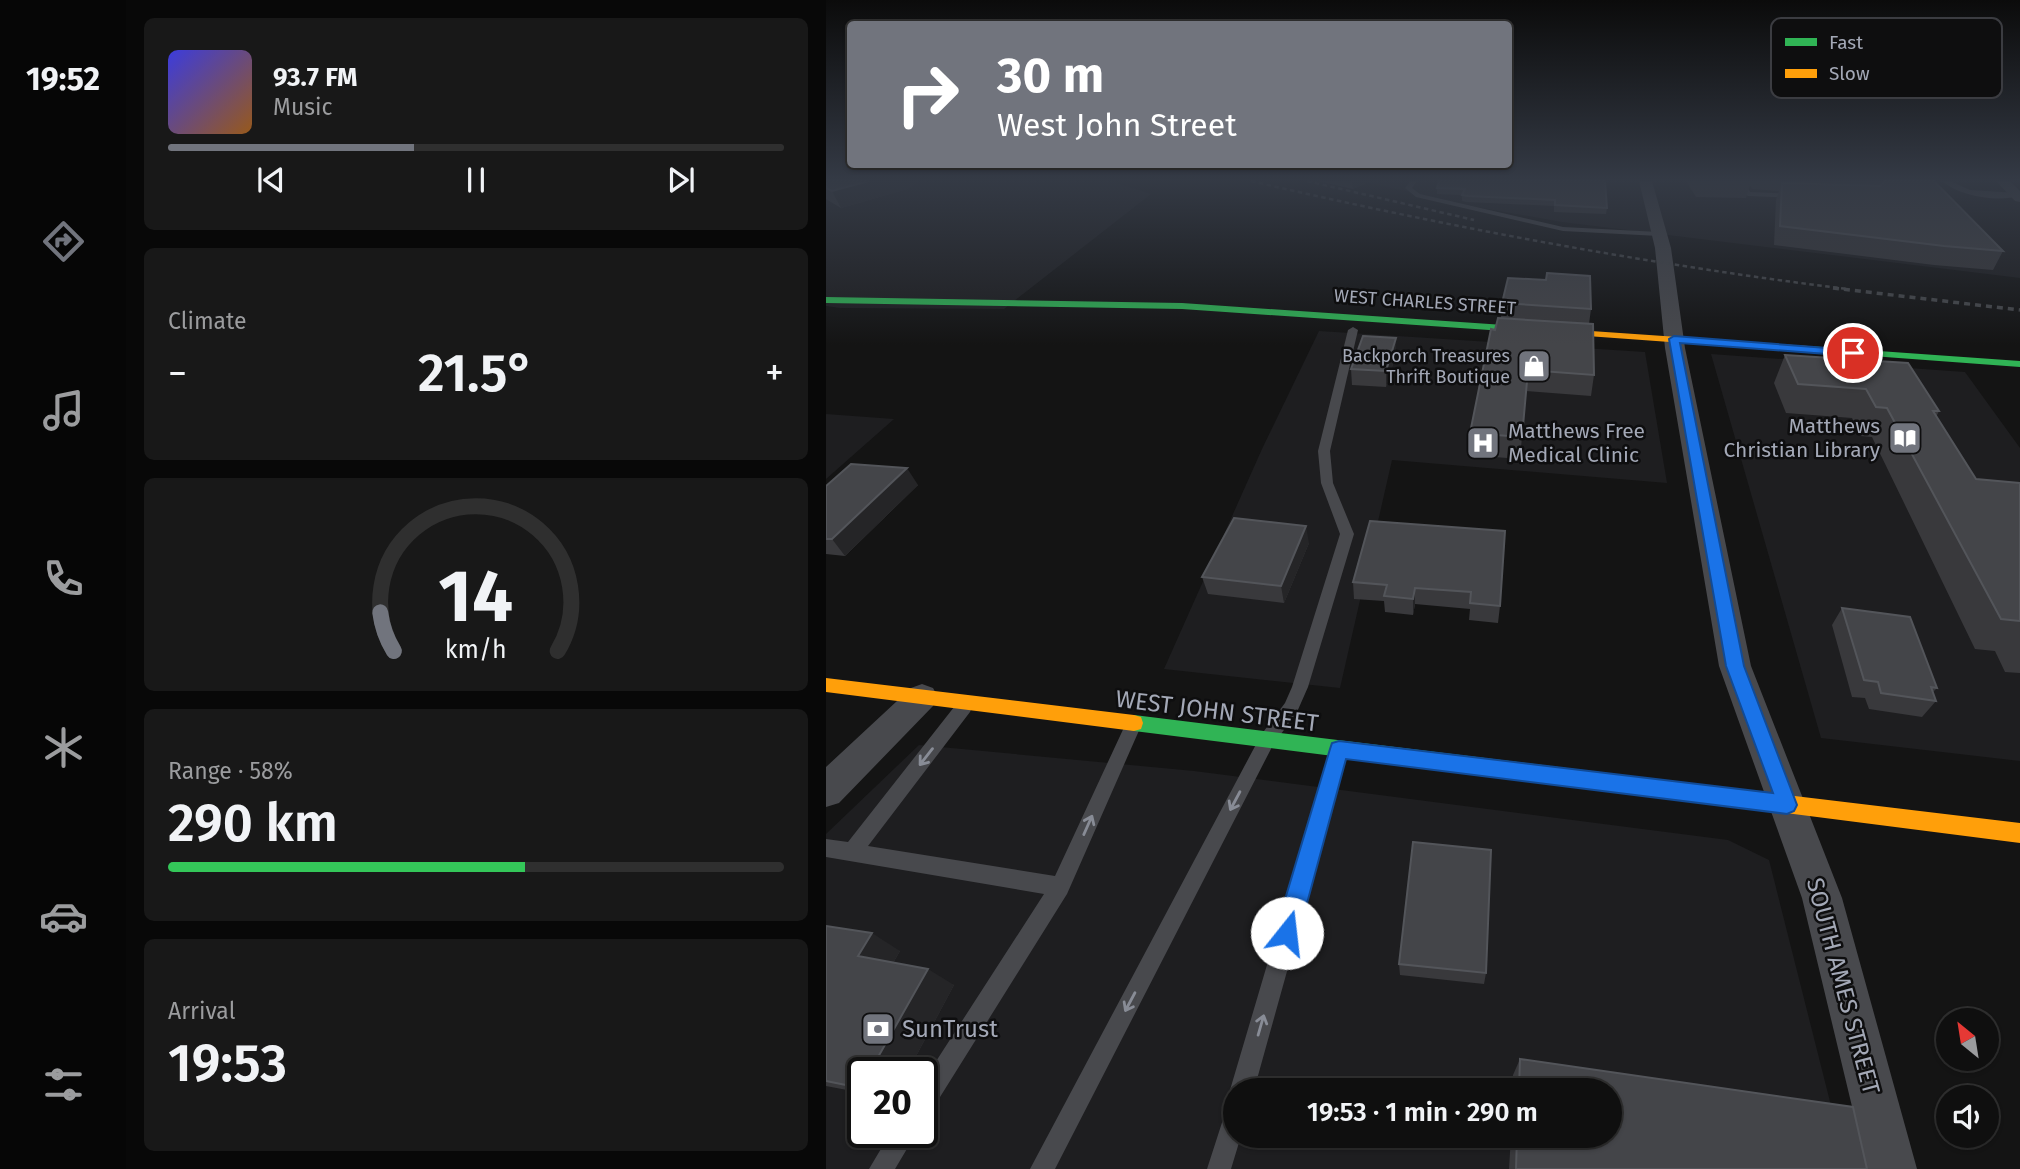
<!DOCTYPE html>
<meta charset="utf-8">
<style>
:root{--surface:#0f0f0f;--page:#181818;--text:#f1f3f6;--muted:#9b9c9e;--line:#2f2f2f;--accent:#71747d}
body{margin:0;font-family:"Fira Sans",sans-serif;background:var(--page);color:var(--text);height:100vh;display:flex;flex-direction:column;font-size:26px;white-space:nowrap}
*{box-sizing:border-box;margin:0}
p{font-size:23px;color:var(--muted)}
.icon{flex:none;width:38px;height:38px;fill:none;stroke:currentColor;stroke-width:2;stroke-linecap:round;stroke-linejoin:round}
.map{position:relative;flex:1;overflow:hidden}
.panel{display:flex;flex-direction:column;gap:18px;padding:18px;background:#080808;width:700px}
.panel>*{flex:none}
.hud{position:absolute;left:21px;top:21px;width:665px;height:147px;border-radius:7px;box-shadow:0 2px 5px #0004,0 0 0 2px var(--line);background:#71747d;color:#fff;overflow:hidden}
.needle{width:46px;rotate:330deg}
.controls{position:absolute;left:1110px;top:1008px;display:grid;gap:14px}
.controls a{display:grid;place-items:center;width:63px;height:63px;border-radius:50%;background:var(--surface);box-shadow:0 2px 5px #0004,0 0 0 2px var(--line);font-size:35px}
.speed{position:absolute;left:21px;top:1057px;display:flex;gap:14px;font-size:35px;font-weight:700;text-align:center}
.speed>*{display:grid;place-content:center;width:91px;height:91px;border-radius:50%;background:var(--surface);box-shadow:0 2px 5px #0004,0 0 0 2px var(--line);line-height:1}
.speed .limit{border:4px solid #111;border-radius:10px;background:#fff;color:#111}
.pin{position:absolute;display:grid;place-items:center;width:60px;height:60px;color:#fff;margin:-30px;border:4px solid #fff;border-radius:50%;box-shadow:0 2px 7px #0007}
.me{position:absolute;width:77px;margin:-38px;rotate:16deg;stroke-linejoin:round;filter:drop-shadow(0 0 5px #0008)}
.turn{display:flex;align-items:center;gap:24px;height:147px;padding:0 35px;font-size:32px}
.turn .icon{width:91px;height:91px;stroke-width:2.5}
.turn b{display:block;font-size:49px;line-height:60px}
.big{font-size:52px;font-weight:600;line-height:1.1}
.panel .widget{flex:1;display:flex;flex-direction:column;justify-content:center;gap:10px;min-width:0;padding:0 24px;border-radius:10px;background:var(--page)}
.panel .dial{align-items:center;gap:0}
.dial svg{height:182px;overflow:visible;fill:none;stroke:var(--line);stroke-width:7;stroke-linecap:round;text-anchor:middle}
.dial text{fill:var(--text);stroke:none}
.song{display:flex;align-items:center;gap:21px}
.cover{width:84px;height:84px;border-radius:10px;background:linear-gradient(135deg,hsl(240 70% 55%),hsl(30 70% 35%))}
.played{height:7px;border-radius:4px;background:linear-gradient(90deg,var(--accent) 40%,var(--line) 40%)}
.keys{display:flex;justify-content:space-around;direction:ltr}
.heat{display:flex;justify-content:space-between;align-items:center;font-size:38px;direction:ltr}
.charge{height:10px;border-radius:5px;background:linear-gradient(90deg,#34c759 58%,var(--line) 0)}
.trip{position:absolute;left:397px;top:1078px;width:399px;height:70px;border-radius:35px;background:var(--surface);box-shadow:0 2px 5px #0004,0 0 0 2px var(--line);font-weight:600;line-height:70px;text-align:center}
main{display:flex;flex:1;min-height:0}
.tab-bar{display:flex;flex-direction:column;width:126px;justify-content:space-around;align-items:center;background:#060606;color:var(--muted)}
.tab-bar .icon{width:49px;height:49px}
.tab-bar .selected{color:var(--accent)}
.tab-bar b{font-size:32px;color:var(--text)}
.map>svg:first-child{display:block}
.built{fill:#1e1e20;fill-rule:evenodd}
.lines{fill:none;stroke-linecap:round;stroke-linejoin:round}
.lane{fill:#48494d;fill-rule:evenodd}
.street{fill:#48494d;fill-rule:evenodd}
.fast{fill:#30b455;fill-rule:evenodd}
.slow{fill:#ff9f0a;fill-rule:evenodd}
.rail-far1{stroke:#47494c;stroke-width:2.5;stroke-dasharray:4.5 3.5;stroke-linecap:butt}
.rail{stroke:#47494c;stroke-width:3.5;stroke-dasharray:6 5;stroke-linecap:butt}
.wall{fill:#39393c}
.shaded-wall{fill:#252527}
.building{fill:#444549;stroke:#53555a;stroke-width:2}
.oneway{stroke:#888c96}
.route{fill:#1a73e8;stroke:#114b97;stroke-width:2}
.labels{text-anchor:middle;stroke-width:5;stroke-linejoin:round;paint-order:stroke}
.far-street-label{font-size:18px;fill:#a3a8b6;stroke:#0e0e0f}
.far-poi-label{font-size:18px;fill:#a3a8b6;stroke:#0e0e0f;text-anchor:end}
.poi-label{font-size:21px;fill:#a3a8b6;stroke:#0e0e0f;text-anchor:end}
.near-street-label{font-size:24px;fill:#a3a8b6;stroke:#0e0e0f}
.near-poi-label{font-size:24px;fill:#a3a8b6;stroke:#0e0e0f;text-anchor:start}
.key{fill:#0e0e0f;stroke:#3b3c41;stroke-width:2}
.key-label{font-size:19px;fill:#a3a8b6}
</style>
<main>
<nav class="tab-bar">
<b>19:52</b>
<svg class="icon selected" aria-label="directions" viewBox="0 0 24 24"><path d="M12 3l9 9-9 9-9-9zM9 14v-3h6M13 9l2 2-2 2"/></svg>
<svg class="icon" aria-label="music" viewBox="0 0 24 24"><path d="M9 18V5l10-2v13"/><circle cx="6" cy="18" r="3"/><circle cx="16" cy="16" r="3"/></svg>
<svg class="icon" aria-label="phone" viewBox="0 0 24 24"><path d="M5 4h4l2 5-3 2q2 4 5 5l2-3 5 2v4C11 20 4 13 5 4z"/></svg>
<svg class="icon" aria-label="climate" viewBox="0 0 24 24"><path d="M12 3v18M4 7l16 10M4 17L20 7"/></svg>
<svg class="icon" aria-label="car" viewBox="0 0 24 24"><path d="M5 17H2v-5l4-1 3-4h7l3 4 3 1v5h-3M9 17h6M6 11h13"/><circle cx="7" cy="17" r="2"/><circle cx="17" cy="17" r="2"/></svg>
<svg class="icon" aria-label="filters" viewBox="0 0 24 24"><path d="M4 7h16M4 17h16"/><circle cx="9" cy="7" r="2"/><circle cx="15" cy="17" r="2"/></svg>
</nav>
<section class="panel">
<div class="widget">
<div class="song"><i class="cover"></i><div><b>93.7 FM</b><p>Music</p></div></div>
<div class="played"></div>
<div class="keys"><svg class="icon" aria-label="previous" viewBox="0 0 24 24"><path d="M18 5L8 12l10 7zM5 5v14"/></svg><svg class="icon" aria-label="pause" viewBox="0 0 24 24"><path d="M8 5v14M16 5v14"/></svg><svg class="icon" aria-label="next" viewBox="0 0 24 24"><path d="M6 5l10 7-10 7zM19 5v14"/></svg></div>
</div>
<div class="widget"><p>Climate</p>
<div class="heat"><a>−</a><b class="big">21.5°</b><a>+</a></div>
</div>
<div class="widget dial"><svg viewBox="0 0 100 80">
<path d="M14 69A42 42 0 1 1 86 69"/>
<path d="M14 69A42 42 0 0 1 8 52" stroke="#71747d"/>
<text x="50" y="56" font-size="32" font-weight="700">14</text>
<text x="50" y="72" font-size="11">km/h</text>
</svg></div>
<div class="widget"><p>Range · 58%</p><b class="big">290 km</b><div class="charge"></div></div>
<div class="widget"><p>Arrival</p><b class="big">19:53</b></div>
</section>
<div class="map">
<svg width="1194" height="1169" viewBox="0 0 1194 1169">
<rect width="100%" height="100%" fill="#141414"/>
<path class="built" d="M0,181H285L325,194L178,309L14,308L0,306Z
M536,181H1194V278L736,222L650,207Z
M493,331L819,352L841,483L566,460L514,688L338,669L436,449Z
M885,354L1139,372L1194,448V761L995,738Z
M0,414L68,419L0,479Z
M93,745L368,771L902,840L943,860L1021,1169H0V834ZM37,1073H96V1132H37ZM410,1090H784V1136H410Z"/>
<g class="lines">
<path class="lane" d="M584,181H591L586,188L594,194L737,227L833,232L837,234L833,236L737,231L590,197L579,188Z
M913,181H919L924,192L970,194L973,196L970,198L922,196L919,194Z
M1116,181H1124L1144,190L1191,193L1194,196C1171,202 1135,197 1116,181Z
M527,327L532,330L504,451L507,483L528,534L482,687L471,712L447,745L229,1169H204L435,735L459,703L466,687L514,534L495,483L492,451L522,330Z
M138,700L144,702L146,707L144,712L42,846L229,876L301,721L307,719L313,721L315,726L241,894L104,1113L96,1117V1083L218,894L0,857V839L22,842L132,702Z
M513,744L519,747L522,752L428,1090H410V1099L404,1090L504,752L507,747Z
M410,1100V1136H415L405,1169H381L402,1104Z
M65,1132H91L69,1169H43Z"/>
<path class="street" d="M813,181H826L845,248L859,348L925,666L1016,898L1091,1169H1041L976,898L893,666L839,348L829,248Z
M1170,181H1184L1194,191V202L1189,201Z
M96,684L107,688L112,697L107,706L13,803L0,807V767L85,688Z"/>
<path class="fast" d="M0,297L356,303L765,331L770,334L765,337L356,309L0,303Z
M982,346L1194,361V367L978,351V347Z
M308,715L944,793L951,795L954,802L951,809L944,811L308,731L301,729L299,723L301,717Z"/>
<path class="slow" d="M765,331L982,346L987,349L982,352L761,336L760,334Z
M0,678L308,715L315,717L317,723L315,729L308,731L0,692Z
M944,793L1194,823V843L944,811L937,809L934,802L937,795Z"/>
<path class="rail-far1" d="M425,181C622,227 820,264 1021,289
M481,181L648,220"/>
<path class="rail" d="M1007,288L1194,310"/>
</g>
<path class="wall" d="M0,181H93L81,189L15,208L0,199Z
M492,181H545L527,189Z
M613,181L781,208L780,214L728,212V206L641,202L636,201V195L611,194V188Z
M860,181H1108L1177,251L1167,270L1108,265L948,245L950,200L953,191L926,189L924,185L920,198L870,197Z
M676,303L765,309L763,324L768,375L765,396L700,391L694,459L643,455L644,433L669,330L675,318Z
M570,338V354L560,387L526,385L525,369Z
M959,355L1113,411L1110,417L1150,479L1194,483V673L1179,672L1169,651L1149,649L1046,437L1035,436L1026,418L960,413L948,383Z
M92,485L19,556L0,554V486Z
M544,521L674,606L672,623L643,620L644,609L589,604L587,615L559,612L558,601L528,599L527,582Z
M483,543L458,603L382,594L376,577Z
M1016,608L1111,688L1107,692L1110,701L1096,717L1043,709L1039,698L1026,697L1006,625Z
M0,926L74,951L67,963L128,985L81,1073H37V1093L0,1086Z
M573,964L660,973L658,984L574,975Z
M694,1059L1041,1169H683L685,1136H784V1090H686L687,1075Z"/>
<path class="shaded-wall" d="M43,181H93L81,189L15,208L6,191Z
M526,181H545L527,189Z
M570,338V354L560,387V371Z
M81,468L92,485L19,556L6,539Z
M480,526L483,543L458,603L455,586Z
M589,588V604L587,615V599Z
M46,933L74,951L61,973L32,956Z
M102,969L128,985L81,1073H43Z"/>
<path class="building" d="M0,181H43L6,191L0,188Z
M613,181H779L781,208L729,205V200L642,196L636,195L639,189L611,188Z
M1059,181H1108L1177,251L1118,246L954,226L956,183L1054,186Z
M721,273L764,276L765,309L676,303L682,278L720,280Z
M672,318L767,324L768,375L702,370L696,437L644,433L665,329L669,330Z
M537,336L570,338L560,371L525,369Z
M959,355L1082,363L1113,411H1107L1150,479L1194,483V621L1175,619L1061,408L1050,407L1040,389L972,384Z
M25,464L81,468L6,539H0V486Z
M408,518L480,526L455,586L376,577Z
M544,521L679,531L674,606L644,603L645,592L589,588L587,599L558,596L561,585L527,582Z
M1016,608L1084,617L1111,688L1105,687L1110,701L1055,693L1052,682L1038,680Z
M587,842L665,850L660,973L573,964Z
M0,926L46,933L32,956L102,969L43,1073H37V1084L35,1088L0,1081Z
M694,1059L1027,1107L1041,1169H690L691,1136H784V1090H693Z"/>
<defs><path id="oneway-shaft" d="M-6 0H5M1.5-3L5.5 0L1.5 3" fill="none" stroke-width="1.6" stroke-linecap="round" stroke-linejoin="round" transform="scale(1.75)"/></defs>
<g class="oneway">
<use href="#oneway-shaft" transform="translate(100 757) rotate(128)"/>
<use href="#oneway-shaft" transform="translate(409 801) rotate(118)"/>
<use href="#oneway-shaft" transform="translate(262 825) rotate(-66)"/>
<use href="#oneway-shaft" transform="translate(304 1002) rotate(118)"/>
<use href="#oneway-shaft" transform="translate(435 1025) rotate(-74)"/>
</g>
<linearGradient id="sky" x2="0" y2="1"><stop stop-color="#0b0b0b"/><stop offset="0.52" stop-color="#343a45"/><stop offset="1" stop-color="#343a45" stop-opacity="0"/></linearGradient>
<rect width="1194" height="345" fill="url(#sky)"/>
<path class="route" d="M848,336L1027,350L1033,353L1027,356L854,343L918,666L971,805L968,811L961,814L520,759L473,933L469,941L461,944L453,941L449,933L504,749L506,743L513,741L947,793L900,666L843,339Z"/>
<defs>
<symbol id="shop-square" viewBox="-11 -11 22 22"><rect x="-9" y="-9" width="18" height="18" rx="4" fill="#71747d" stroke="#0e0e0f"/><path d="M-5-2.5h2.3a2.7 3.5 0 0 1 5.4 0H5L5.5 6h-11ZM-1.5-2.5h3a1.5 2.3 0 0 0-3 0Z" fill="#fff"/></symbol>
<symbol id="library-square" viewBox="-11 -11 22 22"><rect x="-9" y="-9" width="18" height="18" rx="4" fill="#71747d" stroke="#0e0e0f"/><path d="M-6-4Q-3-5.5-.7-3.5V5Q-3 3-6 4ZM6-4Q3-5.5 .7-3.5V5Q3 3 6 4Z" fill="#fff"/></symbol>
<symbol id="hospital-square" viewBox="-11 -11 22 22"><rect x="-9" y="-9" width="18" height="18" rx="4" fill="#71747d" stroke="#0e0e0f"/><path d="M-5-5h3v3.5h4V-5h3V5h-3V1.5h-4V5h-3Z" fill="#fff"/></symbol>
<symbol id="bank-square" viewBox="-11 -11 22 22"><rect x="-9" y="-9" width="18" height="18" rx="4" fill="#71747d" stroke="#0e0e0f"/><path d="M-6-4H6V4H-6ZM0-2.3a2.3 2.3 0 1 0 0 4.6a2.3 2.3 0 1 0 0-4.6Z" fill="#fff"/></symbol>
</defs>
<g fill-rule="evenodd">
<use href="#shop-square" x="689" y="347" width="38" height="38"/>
<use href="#library-square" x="1060" y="419" width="38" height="38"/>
<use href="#hospital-square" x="638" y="424" width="38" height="38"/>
<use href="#bank-square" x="33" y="1010" width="38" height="38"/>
</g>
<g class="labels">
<g class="far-street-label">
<text transform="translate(599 302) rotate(4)" y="6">WEST CHARLES STREET</text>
</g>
<g class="far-poi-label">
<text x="684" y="362">Backporch Treasures<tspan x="684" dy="21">Thrift Boutique</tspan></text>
</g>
<g class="poi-label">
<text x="1054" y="433">Matthews<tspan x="1054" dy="24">Christian Library</tspan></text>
<text x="682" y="438" text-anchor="start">Matthews Free<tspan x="682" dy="24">Medical Clinic</tspan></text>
</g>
<g class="near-street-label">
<text transform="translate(391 711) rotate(7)" y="8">WEST JOHN STREET</text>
<text transform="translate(1017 986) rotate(75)" y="8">SOUTH AMES STREET</text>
</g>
<g class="near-poi-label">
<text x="76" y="1037">SunTrust</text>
</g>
</g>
<rect x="945" y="18" width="231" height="80" rx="10" class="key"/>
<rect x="959" y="38" width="32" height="8" fill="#30b455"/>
<rect x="959" y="69" width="32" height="9" fill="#ff9f0a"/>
<g class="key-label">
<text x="1003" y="49">Fast</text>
<text x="1003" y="80">Slow</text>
</g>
</svg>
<div class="controls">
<a><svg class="needle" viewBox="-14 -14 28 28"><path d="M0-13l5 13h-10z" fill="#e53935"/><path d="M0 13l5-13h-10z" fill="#9b9c9e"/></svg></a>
<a><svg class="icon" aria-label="sound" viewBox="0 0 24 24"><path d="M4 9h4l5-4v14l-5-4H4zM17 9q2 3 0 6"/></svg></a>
</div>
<div class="speed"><div class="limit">20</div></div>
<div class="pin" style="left:1027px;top:353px;background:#d93025"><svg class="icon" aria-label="arrive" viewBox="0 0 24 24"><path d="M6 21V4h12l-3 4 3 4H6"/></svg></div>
<svg class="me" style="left:461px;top:933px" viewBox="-20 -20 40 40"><circle r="19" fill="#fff"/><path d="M0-13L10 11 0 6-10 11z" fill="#1a73e8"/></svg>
<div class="trip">19:53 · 1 min · 290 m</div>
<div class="hud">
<div class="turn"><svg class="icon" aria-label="right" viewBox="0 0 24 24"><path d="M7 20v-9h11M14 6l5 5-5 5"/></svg><div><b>30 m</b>West John Street</div></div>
</div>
</div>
</main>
